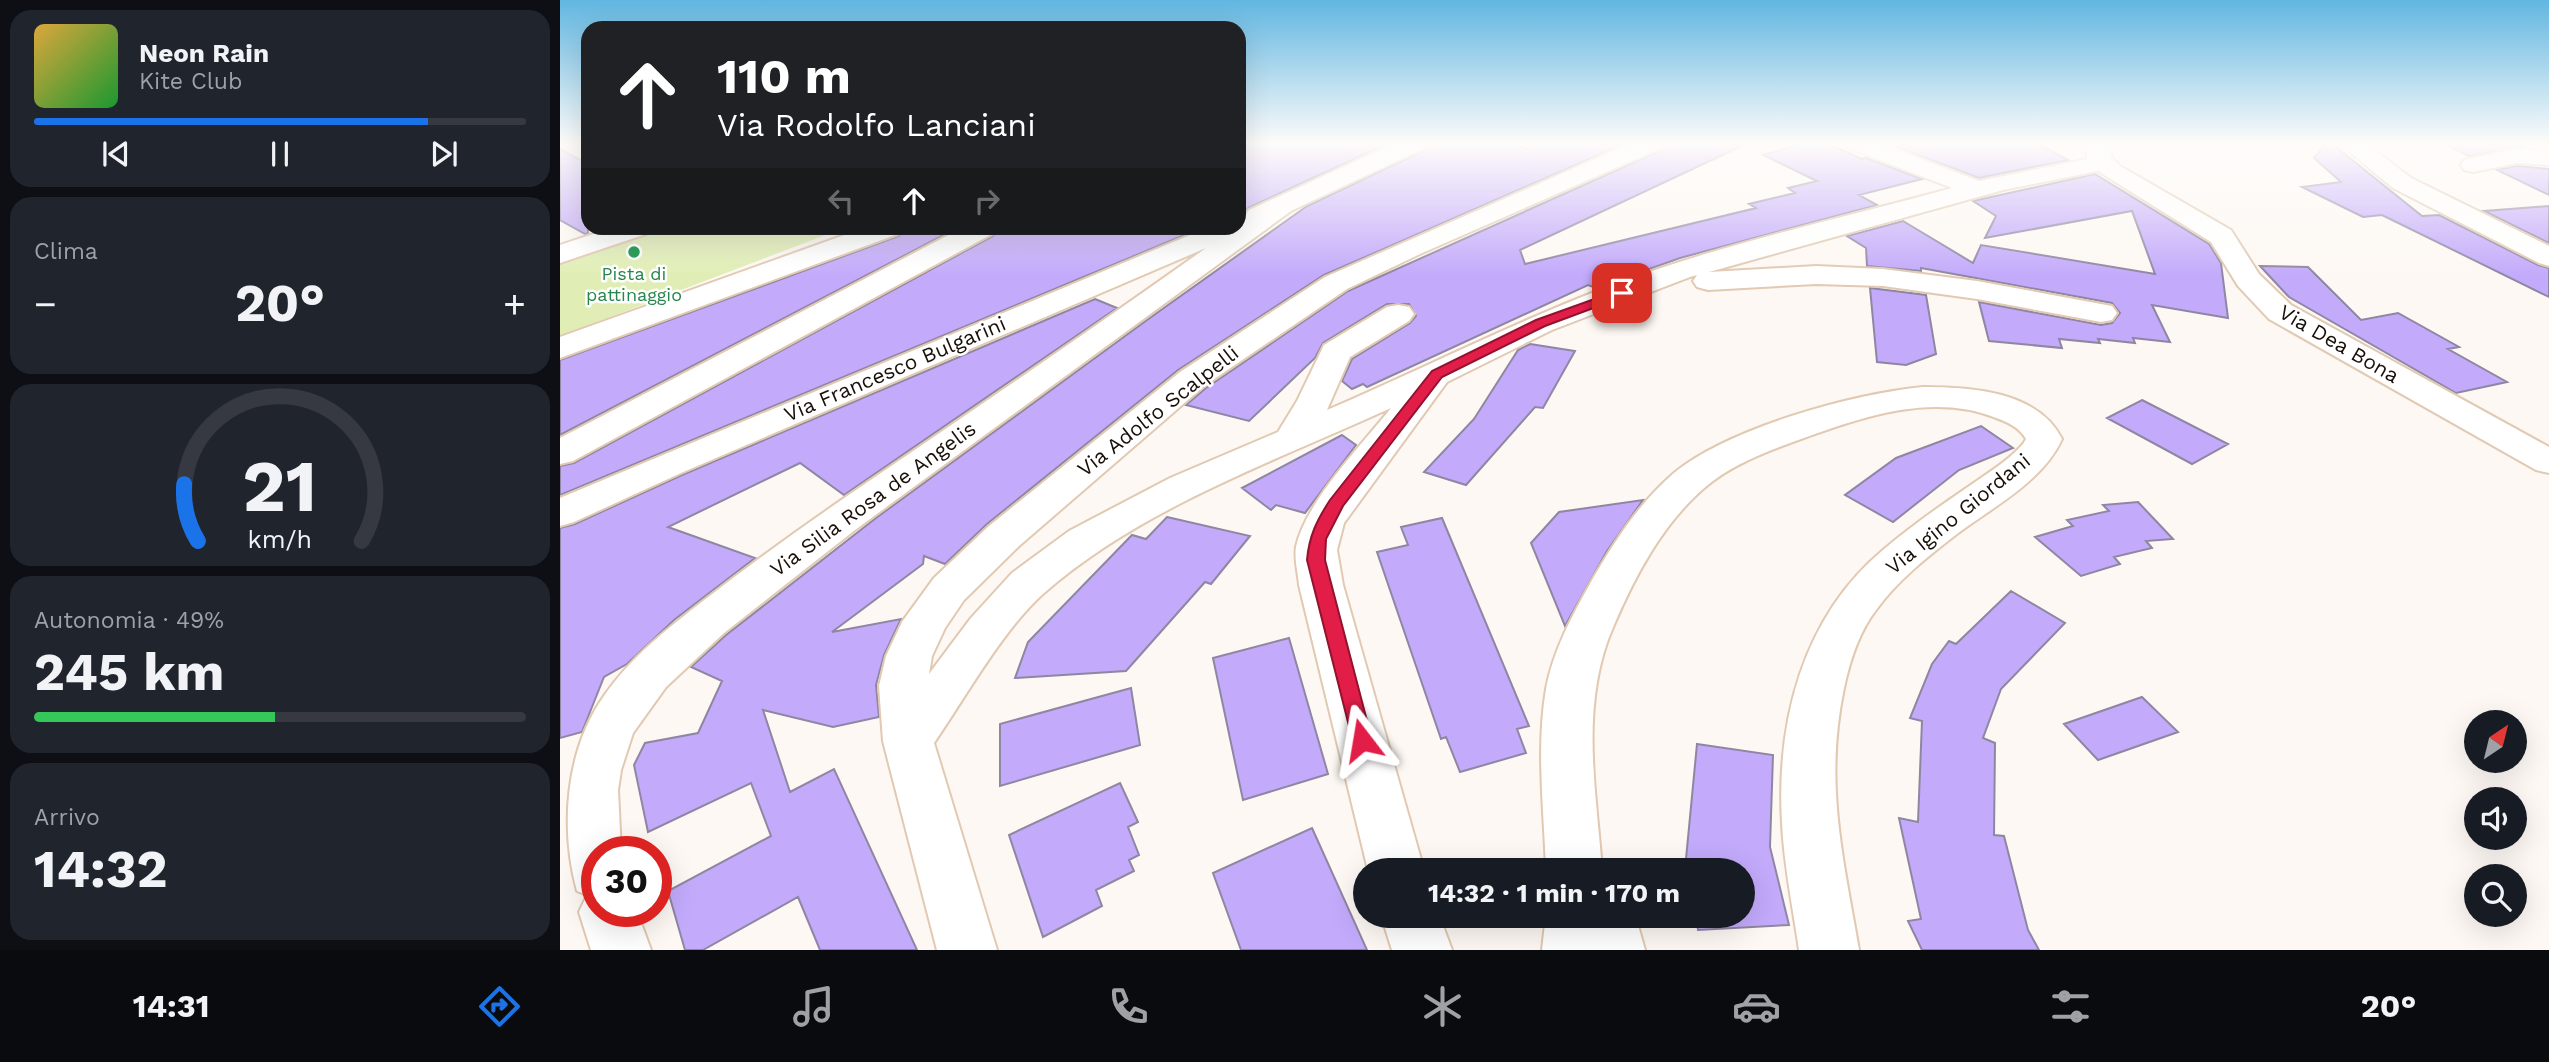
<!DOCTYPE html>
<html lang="it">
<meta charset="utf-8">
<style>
:root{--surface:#171b24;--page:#20242c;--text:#f1f3f6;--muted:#9ea1a6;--line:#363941;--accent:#1a73e8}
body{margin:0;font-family:"Work Sans",sans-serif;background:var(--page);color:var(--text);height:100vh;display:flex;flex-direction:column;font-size:26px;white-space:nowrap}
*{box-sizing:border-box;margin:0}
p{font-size:23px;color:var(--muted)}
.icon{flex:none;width:38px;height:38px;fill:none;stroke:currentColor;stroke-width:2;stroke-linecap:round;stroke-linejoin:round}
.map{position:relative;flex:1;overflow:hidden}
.details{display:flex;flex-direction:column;gap:10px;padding:10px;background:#0d0f14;width:560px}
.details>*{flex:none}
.guide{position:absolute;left:21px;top:21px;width:665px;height:214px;border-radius:21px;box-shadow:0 7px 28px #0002;background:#202124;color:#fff;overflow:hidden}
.needle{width:46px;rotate:35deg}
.tools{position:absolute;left:1904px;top:710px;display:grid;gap:14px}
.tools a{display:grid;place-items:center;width:63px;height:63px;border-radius:50%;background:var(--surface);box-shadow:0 7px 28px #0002;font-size:35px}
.speed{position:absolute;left:21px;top:836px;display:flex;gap:14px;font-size:35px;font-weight:700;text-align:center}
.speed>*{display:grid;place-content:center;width:91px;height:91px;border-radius:50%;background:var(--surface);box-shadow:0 7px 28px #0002;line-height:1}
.speed .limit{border:10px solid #d22;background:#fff;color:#111}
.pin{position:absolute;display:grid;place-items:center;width:60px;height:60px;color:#fff;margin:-30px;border-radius:14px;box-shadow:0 4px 10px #0006}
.me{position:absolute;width:77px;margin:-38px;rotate:346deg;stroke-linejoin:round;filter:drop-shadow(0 0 5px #0008)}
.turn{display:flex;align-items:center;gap:24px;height:147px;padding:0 21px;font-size:32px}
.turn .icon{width:91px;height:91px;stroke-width:2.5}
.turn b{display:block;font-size:49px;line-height:60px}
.lanes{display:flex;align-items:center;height:66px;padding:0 21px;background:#0003;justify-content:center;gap:35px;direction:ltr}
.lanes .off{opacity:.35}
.big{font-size:52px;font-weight:700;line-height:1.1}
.details .widget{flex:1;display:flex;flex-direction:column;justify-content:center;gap:10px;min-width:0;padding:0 24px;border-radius:21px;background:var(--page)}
.details .dial{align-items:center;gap:0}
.dial svg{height:182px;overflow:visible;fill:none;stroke:var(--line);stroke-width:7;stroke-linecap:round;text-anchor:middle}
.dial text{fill:var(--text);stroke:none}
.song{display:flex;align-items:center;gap:21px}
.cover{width:84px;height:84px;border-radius:10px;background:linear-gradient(135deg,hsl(40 70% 55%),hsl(130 70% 35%))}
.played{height:7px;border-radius:4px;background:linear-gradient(90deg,var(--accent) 80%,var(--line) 80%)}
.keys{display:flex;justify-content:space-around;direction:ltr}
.heat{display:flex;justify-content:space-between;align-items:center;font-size:38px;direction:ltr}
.charge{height:10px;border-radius:5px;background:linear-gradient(90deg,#34c759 49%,var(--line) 0)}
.trip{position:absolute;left:793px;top:858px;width:402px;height:70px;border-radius:35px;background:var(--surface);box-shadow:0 7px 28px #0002;font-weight:700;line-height:70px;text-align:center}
.menu{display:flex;height:112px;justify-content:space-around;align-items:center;background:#090b0e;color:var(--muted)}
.menu .icon{width:49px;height:49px}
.menu .active{color:var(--accent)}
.menu b{font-size:32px;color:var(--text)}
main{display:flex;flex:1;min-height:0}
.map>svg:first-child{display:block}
.green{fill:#e0eeb5}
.building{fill:#c3aafb;stroke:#8e86a2;stroke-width:2}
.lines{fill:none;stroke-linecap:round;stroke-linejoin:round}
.minor-casing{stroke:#e1c9b2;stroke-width:4}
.tertiary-casing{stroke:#e1c9b2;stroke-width:4}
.minor{fill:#fff;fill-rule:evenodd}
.tertiary{fill:#fff;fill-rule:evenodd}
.route{fill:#e11d48;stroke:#92132f;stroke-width:2}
.leisure-dot{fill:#2e9e5b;stroke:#fff;stroke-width:2.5}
.labels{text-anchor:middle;stroke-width:5;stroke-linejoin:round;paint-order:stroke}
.far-leisure-label{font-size:18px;fill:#27864d;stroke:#fff}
.street-label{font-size:21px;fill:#181008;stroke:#fff}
</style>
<main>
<section class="details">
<div class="widget">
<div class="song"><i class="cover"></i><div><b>Neon Rain</b><p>Kite Club</p></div></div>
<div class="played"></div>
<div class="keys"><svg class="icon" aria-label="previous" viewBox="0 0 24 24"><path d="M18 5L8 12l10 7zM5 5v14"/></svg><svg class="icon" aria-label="pause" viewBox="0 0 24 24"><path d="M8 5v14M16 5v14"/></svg><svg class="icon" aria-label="next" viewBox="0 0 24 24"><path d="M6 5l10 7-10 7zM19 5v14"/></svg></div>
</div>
<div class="widget"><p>Clima</p>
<div class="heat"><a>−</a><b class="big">20°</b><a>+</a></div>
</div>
<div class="widget dial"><svg viewBox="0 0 100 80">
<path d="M14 69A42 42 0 1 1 86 69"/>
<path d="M14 69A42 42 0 0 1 8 44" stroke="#1a73e8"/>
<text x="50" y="56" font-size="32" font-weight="700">21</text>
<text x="50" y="72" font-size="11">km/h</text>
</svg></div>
<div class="widget"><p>Autonomia · 49%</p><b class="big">245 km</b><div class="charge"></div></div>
<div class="widget"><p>Arrivo</p><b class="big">14:32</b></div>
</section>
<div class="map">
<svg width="1989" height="950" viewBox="0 0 1989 950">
<rect width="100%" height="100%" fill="#fdf8f3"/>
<path class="green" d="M91,228H284L0,336V260Z"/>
<path class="building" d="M679,143H829L688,208L679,216Z
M869,143H953L967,149L980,143H1051L1059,146L764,275L618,370L427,524L385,564L364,556L363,564L272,632L341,619L324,655L316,685L319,717L273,727L203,710L230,792L274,769L357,950H260L238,897L143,950H125L108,891L211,836L191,783L88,832L74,765L85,743L138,733L162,681L131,667L166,635L316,518L587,320L747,206L865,150Z
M1106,143H1188L960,250L965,264L1196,208L1189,204L1235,193L1228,188L1257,181L1203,155L1244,143H1266L1302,159L1306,158L1362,179L1299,195L1317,205L1120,258L1036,288L1028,285L807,387L803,384L792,389L782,381L792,359L850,323L856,316L849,304H827L763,343L755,358L689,421L626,405L646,388L788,291L1102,150Z
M1348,143H1477L1508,160L1419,178L1337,147Z
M1766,143H1771L1862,216L1879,215L1978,265L1989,268V297L1822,215L1803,217L1742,187L1781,182L1754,158Z
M1883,143H1960L1964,147L1909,156Z
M0,149L28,164V233L25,234L0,220Z
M1957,166L1989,169V195L1937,170Z
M1535,174L1649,244L1661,263L1668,318L1592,305L1610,342L1573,338L1575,343L1538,339L1540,343L1499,339L1502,348L1429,341L1419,302L1541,325L1552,323L1560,313L1552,303L1361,268V271L1307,266L1306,248L1287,236L1343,221L1413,263L1421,245L1595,274L1572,211L1425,238L1436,216L1413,201Z
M1989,206V243L1924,211Z
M345,228H397L0,435V360L339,236Z
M439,228H641L0,495V466L14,463L433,236Z
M1700,266L1748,267L1801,320L1838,313L1899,347L1888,349L1947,382L1896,393L1729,297Z
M1310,288L1366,295L1376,354L1346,365L1317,362Z
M535,299L557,308L284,495L240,463L108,527L195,558L114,620L67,664L44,677L22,732L0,738V528L15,524L122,475Z
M970,344L1015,351L983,408L975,407L906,485L864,472L914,419L958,350Z
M1582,400L1668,444L1632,464L1547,418Z
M1421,426L1453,448L1399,470L1333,522L1285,495L1336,458Z
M782,435L796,445L745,513L716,505L711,510L682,488Z
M1083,500L1047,551L1005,626L971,543L999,512Z
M1578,502L1613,539L1586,541L1592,548L1554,557L1560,564L1521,576L1475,537L1513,526L1507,520L1549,511L1543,505Z
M607,517L690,536L651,584L645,582L566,671L455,678L468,642L572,535L586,539Z
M882,518L969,726L957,729L966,753L900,772L886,737L881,739L817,552L848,545L841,527Z
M1451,591L1505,623L1441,689L1423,738L1435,743L1434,835L1444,836L1468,930L1479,950H1362L1348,921L1361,919L1339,818L1358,822L1362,721L1350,718L1372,664L1389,641L1396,644Z
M729,638L768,774L683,800L653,658Z
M571,688L580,745L440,786V724Z
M1582,697L1618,732L1538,760L1504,724Z
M1137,744L1213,755L1210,847L1229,925L1138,930L1136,915H1183V870H1128L1126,859Z
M560,783L578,822L568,827L579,855L569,860L574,871L536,890L542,906L483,937L449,835Z
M752,828L807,950H681L653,873Z"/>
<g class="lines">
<defs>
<path id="minor" d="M836,143H867L864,148L731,211L295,530L164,633L106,687L73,733L61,770L58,790L61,852H37V912H77L91,950H31L19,912L27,895L17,891C0,828 5,751 44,696C70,658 107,629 143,601C192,563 242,527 293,492C411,412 529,331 646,248L121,473L14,522L0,526V498L647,228H679V224L686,219L685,216L689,210Z
M1072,143H1104L1101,148L860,254L787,289L644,386L459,546L404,600L385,628L372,656L369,674L411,618L452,573L509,531L610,478L718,432L737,401L764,345L827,307L838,305L849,307L854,314L849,321L790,357L767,410C881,361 991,303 1110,265C1202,235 1298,214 1392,188L1288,148L1285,143H1319L1419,181L1527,159V143H1551V157L1560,166L1671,230L1699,274L1731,305L1989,447V473L1976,470L1709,319L1678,286L1651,242L1538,171L1443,190L1149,272L1256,266L1323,269L1417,281L1541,304L1552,306L1557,313L1552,320L1541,322L1417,299L1323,286L1256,284L1148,290L1137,287L1133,281L1137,275L1130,277L992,330L887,382L784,523L777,550L783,585L864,870H808L739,585C738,573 734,558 736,547C746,501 801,446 831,408C715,461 581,508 484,593C444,628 405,698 374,743L437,950H377L323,741L319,686L326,656L342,622L374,578L429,526L620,372L765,277Z
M1779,143H1806L1851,178L1989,246V266L1979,263L1833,188Z
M1957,149L1989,151V165L1957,163L1913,172L1904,170L1901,165L1904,160Z
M304,228H342L338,234L0,358V337Z
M402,228H436L432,234L13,461L0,464V438Z
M1363,387C1411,387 1478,391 1502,439C1483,482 1429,509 1393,537C1365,559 1337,581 1316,610C1299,632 1290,660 1284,688C1264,783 1283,857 1299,950H1239C1233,908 1224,866 1222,823C1216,721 1243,617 1323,550C1349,528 1377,508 1405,489C1425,475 1447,462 1463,444L1466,439C1460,428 1448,422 1436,418C1373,392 1302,417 1241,439C1206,452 1172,464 1143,489C1102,525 1075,576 1054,625C1019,703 1036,788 1042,870H986C984,810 976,748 986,689C993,651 1012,616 1031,582C1054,542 1079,503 1114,473C1169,428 1292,394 1363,387Z
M821,915H879L892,950H832Z
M986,915H1075L1085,950H982Z"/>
<path id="tertiary" d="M51,228H90L86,234L0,263V245Z"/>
</defs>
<use href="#minor" class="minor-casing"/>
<use href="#tertiary" class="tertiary-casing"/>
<use href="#minor" class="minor"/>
<use href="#tertiary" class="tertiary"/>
</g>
<linearGradient id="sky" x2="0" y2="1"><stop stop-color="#61b6e1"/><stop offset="0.52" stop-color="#fefcfa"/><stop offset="1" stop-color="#fefcfa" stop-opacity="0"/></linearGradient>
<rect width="1989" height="276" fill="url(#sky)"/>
<path class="route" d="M1062,289L1068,293L1066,296L985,326L882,377L783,506L766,539L765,560L812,740L809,746L802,748L794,746L747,560C749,536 757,520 770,500L872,371L976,320Z"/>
<circle class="leisure-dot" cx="74" cy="252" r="7"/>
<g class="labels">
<g class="far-leisure-label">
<text x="74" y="280">Pista di<tspan x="74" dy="21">pattinaggio</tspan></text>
</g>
<g class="street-label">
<text transform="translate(1779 344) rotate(30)" y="7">Via Dea Bona</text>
<text transform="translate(335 369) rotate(-23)" y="7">Via Francesco Bulgarini</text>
<text transform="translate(598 411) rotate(-38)" y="7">Via Adolfo Scalpelli</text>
<text transform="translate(313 499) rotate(-36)" y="7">Via Silia Rosa de Angelis</text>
<text transform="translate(1398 514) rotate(-39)" y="7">Via Igino Giordani</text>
</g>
</g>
</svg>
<div class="tools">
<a><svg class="needle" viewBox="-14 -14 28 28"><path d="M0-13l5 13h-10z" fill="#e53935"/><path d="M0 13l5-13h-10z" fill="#9ea1a6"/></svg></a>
<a><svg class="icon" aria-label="sound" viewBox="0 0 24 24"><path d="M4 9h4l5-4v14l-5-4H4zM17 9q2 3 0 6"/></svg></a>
<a><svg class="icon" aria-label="search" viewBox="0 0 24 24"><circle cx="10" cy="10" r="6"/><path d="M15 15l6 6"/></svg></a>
</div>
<div class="speed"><div class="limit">30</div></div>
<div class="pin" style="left:1062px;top:293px;background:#d93025"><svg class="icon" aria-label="arrive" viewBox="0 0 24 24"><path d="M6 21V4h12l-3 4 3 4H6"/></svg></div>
<svg class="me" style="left:802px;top:740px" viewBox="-20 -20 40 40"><path d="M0-17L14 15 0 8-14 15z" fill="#e11d48" stroke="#fff" stroke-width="4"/></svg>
<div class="trip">14:32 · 1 min · 170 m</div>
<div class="guide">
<div class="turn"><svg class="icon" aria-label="ahead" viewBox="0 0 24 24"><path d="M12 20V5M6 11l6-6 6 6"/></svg><div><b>110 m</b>Via Rodolfo Lanciani</div></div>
<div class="lanes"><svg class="icon off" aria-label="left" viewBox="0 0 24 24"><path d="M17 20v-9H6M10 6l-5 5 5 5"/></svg><svg class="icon" aria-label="ahead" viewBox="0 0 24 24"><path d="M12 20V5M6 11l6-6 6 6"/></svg><svg class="icon off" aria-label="right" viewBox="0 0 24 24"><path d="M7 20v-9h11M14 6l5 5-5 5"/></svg></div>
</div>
</div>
</main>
<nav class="menu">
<b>14:31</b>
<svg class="icon active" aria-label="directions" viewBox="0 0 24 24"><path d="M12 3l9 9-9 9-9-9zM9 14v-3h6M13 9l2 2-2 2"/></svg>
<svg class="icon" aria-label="music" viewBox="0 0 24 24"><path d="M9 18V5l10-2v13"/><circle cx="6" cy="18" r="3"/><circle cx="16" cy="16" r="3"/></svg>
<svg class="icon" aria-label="phone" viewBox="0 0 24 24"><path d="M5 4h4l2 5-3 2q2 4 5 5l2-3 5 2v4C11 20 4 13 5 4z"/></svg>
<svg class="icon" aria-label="climate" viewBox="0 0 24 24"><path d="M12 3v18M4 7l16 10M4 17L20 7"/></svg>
<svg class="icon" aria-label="car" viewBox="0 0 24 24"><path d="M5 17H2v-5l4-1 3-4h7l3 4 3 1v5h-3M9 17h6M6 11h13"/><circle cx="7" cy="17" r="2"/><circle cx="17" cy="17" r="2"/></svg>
<svg class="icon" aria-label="filters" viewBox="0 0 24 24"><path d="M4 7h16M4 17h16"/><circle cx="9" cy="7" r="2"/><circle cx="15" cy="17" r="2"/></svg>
<b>20°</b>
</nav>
